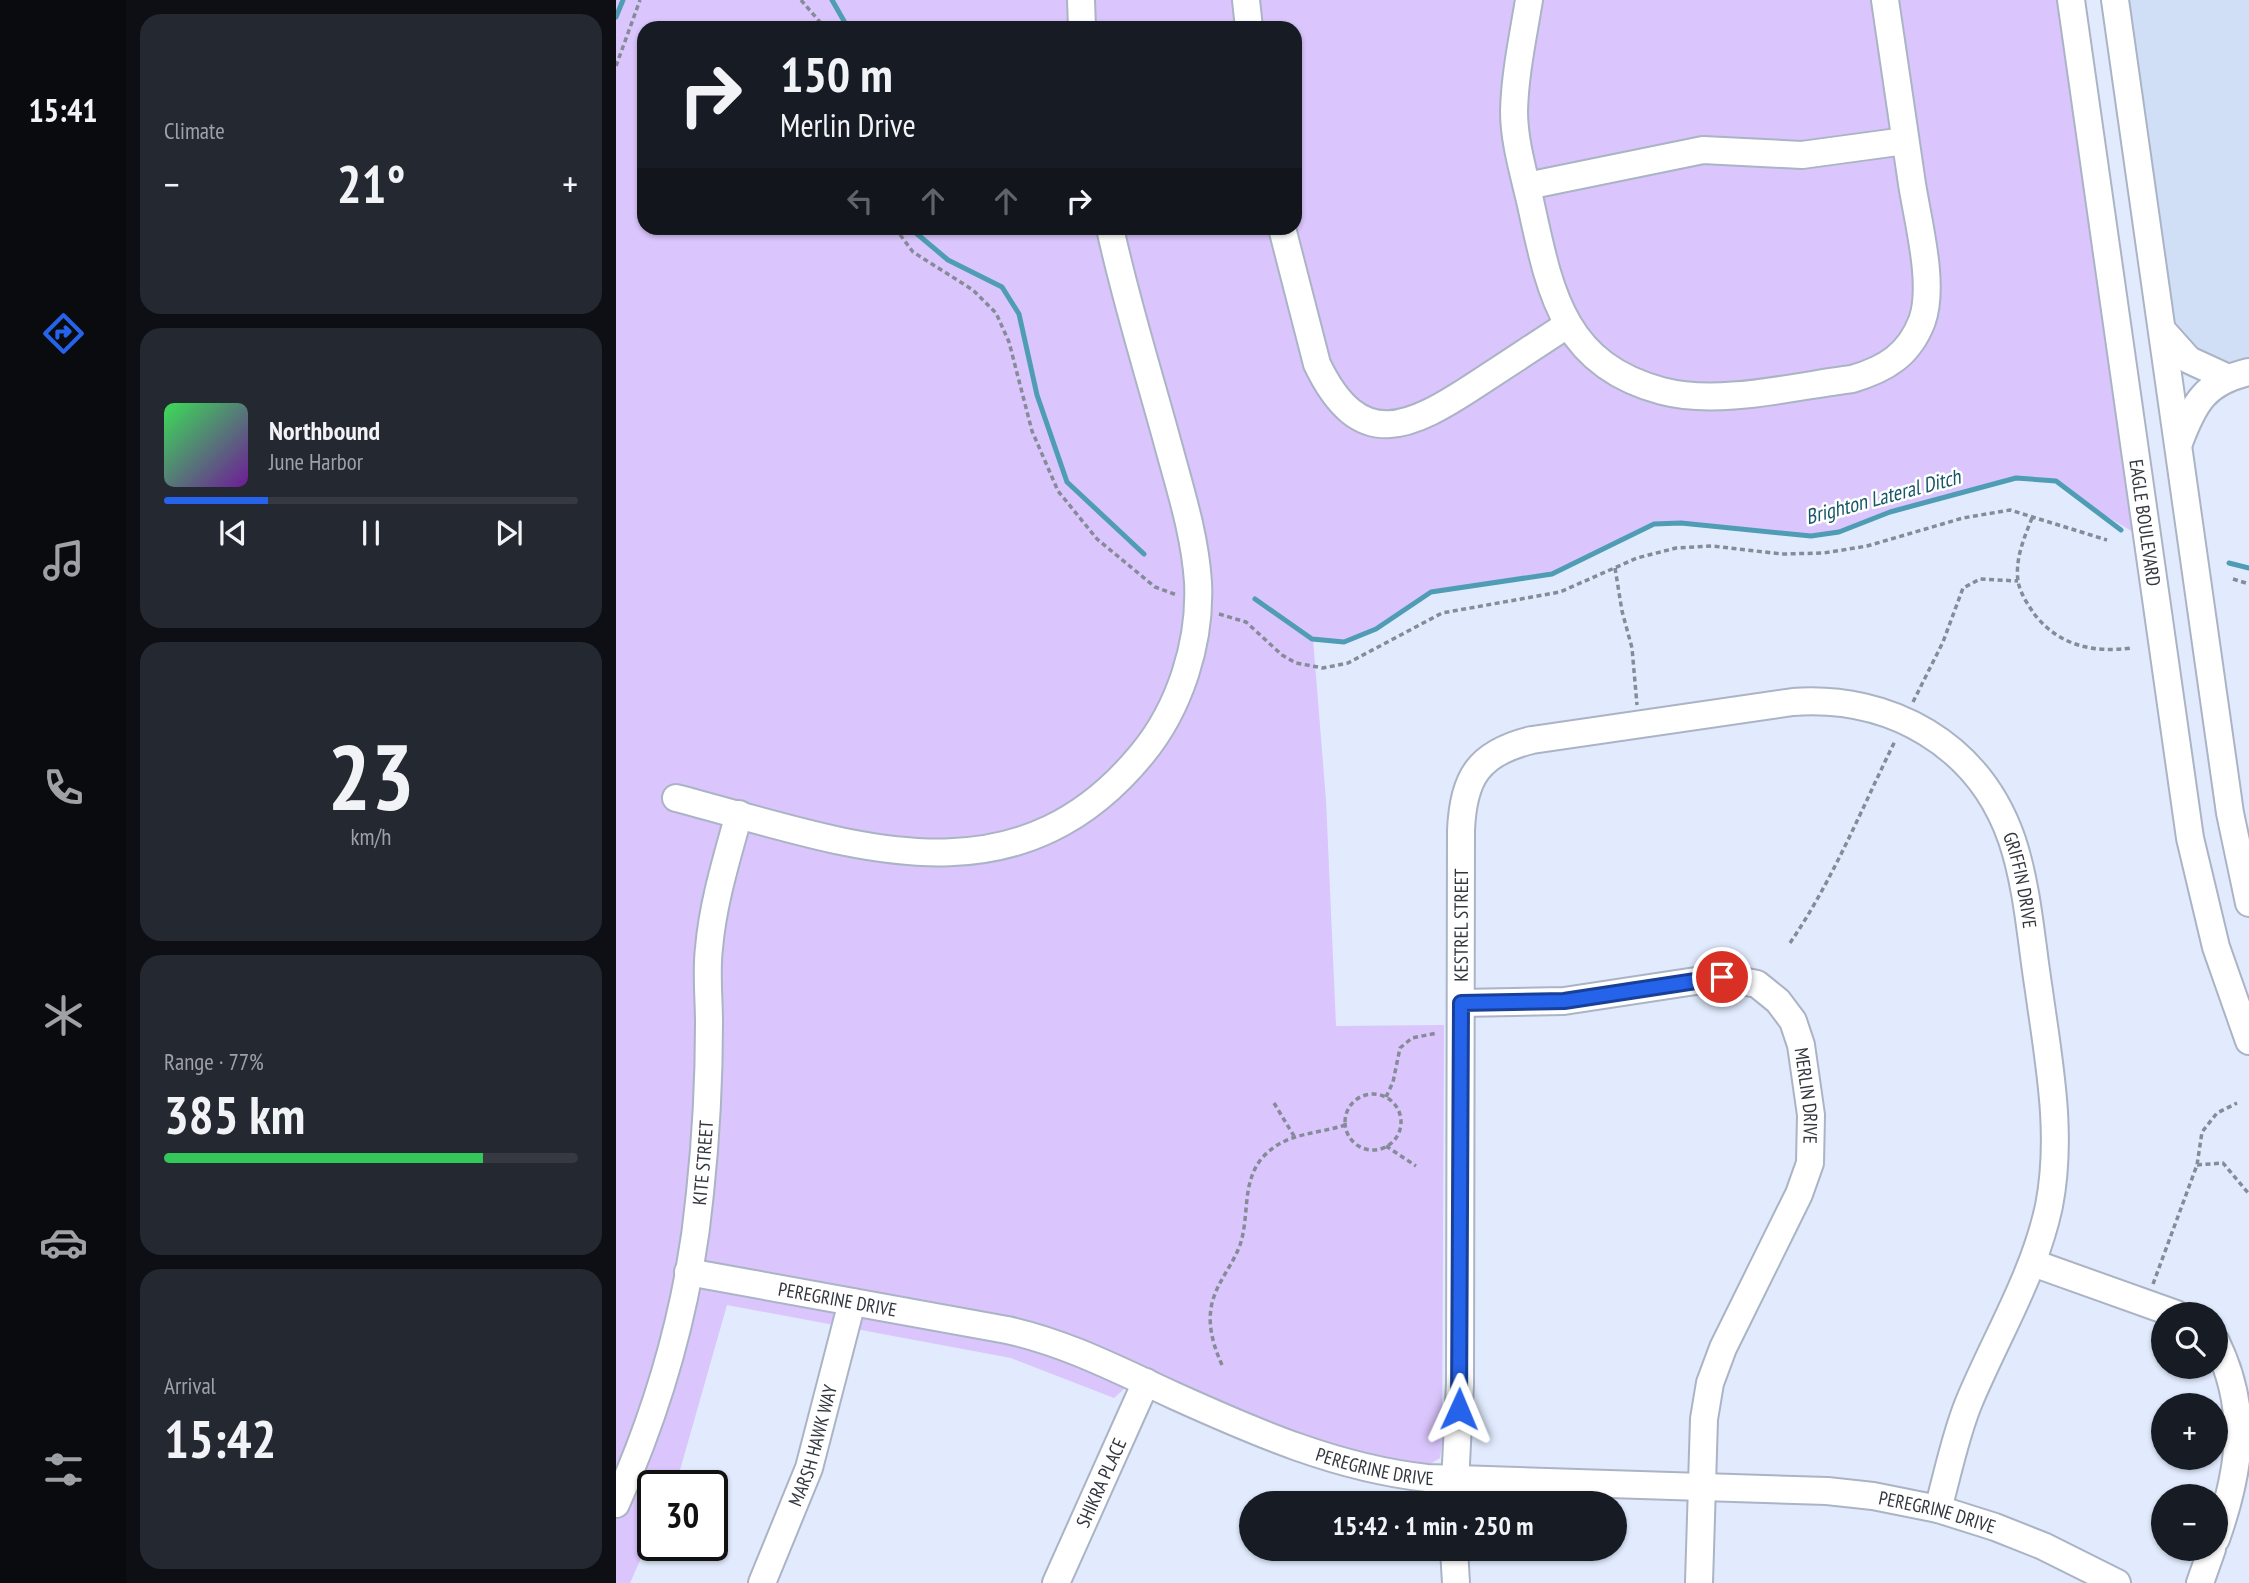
<!DOCTYPE html>
<meta charset="utf-8">
<style>
:root{--surface:#171b24;--page:#242831;--text:#f1f3f6;--muted:#9ea1a6;--line:#363941;--accent:#2563eb}
body{margin:0;font-family:"PT Sans Narrow",sans-serif;background:var(--page);color:var(--text);height:100vh;display:flex;flex-direction:column;font-size:26px;white-space:nowrap}
*{box-sizing:border-box;margin:0}
p{font-size:23px;color:var(--muted)}
.icon{flex:none;width:38px;height:38px;fill:none;stroke:currentColor;stroke-width:2;stroke-linecap:round;stroke-linejoin:round}
.map{position:relative;flex:1;overflow:hidden}
.panel{display:flex;flex-direction:column;gap:14px;padding:14px;background:#0d0f14;width:490px}
.panel>*{flex:none}
.banner{position:absolute;left:21px;top:21px;width:665px;height:214px;border-radius:21px;box-shadow:0 2px 5px #0004;background:#171b24;color:var(--text);overflow:hidden}
.fabs{position:absolute;left:1535px;top:1302px;display:grid;gap:14px}
.fabs a{display:grid;place-items:center;width:77px;height:77px;border-radius:50%;background:var(--surface);box-shadow:0 2px 5px #0004;font-size:35px}
.speed{position:absolute;left:21px;top:1470px;display:flex;gap:14px;font-size:35px;font-weight:700;text-align:center}
.speed>*{display:grid;place-content:center;width:91px;height:91px;border-radius:50%;background:var(--surface);box-shadow:0 2px 5px #0004;line-height:1}
.speed .limit{border:4px solid #111;border-radius:10px;background:#fff;color:#111}
.pin{position:absolute;display:grid;place-items:center;width:60px;height:60px;color:#fff;margin:-30px;border:4px solid #fff;border-radius:50%;box-shadow:0 2px 7px #0007}
.me{position:absolute;width:77px;margin:-38px;rotate:1deg;stroke-linejoin:round;filter:drop-shadow(0 0 5px #0008)}
.turn{display:flex;align-items:center;gap:24px;height:147px;padding:0 28px;font-size:32px}
.turn .icon{width:91px;height:91px;stroke-width:2.5}
.turn b{display:block;font-size:49px;line-height:60px}
.lanes{display:flex;align-items:center;height:66px;padding:0 28px;background:#0003;justify-content:center;gap:35px;direction:ltr}
.lanes .off{opacity:.35}
.big{font-size:52px;font-weight:600;line-height:1.1}
.panel .widget{flex:1;display:flex;flex-direction:column;justify-content:center;gap:10px;min-width:0;padding:0 24px;border-radius:21px;background:var(--page)}
.panel .dial{align-items:center;gap:0}
.dial b{font-size:91px;line-height:1}
.song{display:flex;align-items:center;gap:21px}
.cover{width:84px;height:84px;border-radius:10px;background:linear-gradient(135deg,hsl(130 70% 55%),hsl(280 70% 35%))}
.played{height:7px;border-radius:4px;background:linear-gradient(90deg,var(--accent) 25%,var(--line) 25%)}
.keys{display:flex;justify-content:space-around;direction:ltr}
.heat{display:flex;justify-content:space-between;align-items:center;font-size:38px;direction:ltr}
.charge{height:10px;border-radius:5px;background:linear-gradient(90deg,#34c759 77%,var(--line) 0)}
.trip{position:absolute;left:623px;top:1491px;width:388px;height:70px;border-radius:35px;background:var(--surface);box-shadow:0 2px 5px #0004;font-weight:600;line-height:70px;text-align:center}
main{display:flex;flex:1;min-height:0}
.menu{display:flex;flex-direction:column;width:126px;justify-content:space-around;align-items:center;background:#090b0e;color:var(--muted)}
.menu .icon{width:49px;height:49px}
.menu .on{color:var(--accent)}
.menu b{font-size:32px;color:var(--text)}
.map>svg:first-child{display:block}
.built{fill:#d1dff6}
.green{fill:#dac5fc;fill-rule:evenodd}
.lines{fill:none;stroke-linecap:round;stroke-linejoin:round}
.stream{stroke:#4f9db4;stroke-width:5}
.minor-casing{stroke:#aab4c5;stroke-width:30}
.path{stroke:#858c98;stroke-width:3.5;stroke-dasharray:5 3.5;stroke-linecap:butt}
.minor{stroke:#fff;stroke-width:26}
.route-casing{stroke:#184099;stroke-width:18}
.route{stroke:#2563eb;stroke-width:12}
.labels{text-anchor:middle;stroke-width:5;stroke-linejoin:round;paint-order:stroke}
.street-label{font-size:19px;fill:#33373e;stroke:#fff}
.water-label{font-size:21px;font-style:italic;fill:#155667;stroke:#fff}
</style>
<main>
<nav class="menu">
<b>15:41</b>
<svg class="icon on" aria-label="directions" viewBox="0 0 24 24"><path d="M12 3l9 9-9 9-9-9zM9 14v-3h6M13 9l2 2-2 2"/></svg>
<svg class="icon" aria-label="music" viewBox="0 0 24 24"><path d="M9 18V5l10-2v13"/><circle cx="6" cy="18" r="3"/><circle cx="16" cy="16" r="3"/></svg>
<svg class="icon" aria-label="phone" viewBox="0 0 24 24"><path d="M5 4h4l2 5-3 2q2 4 5 5l2-3 5 2v4C11 20 4 13 5 4z"/></svg>
<svg class="icon" aria-label="climate" viewBox="0 0 24 24"><path d="M12 3v18M4 7l16 10M4 17L20 7"/></svg>
<svg class="icon" aria-label="car" viewBox="0 0 24 24"><path d="M5 17H2v-5l4-1 3-4h7l3 4 3 1v5h-3M9 17h6M6 11h13"/><circle cx="7" cy="17" r="2"/><circle cx="17" cy="17" r="2"/></svg>
<svg class="icon" aria-label="filters" viewBox="0 0 24 24"><path d="M4 7h16M4 17h16"/><circle cx="9" cy="7" r="2"/><circle cx="15" cy="17" r="2"/></svg>
</nav>
<section class="panel">
<div class="widget"><p>Climate</p>
<div class="heat"><a>−</a><b class="big">21°</b><a>+</a></div>
</div>
<div class="widget">
<div class="song"><i class="cover"></i><div><b>Northbound</b><p>June Harbor</p></div></div>
<div class="played"></div>
<div class="keys"><svg class="icon" aria-label="previous" viewBox="0 0 24 24"><path d="M18 5L8 12l10 7zM5 5v14"/></svg><svg class="icon" aria-label="pause" viewBox="0 0 24 24"><path d="M8 5v14M16 5v14"/></svg><svg class="icon" aria-label="next" viewBox="0 0 24 24"><path d="M6 5l10 7-10 7zM19 5v14"/></svg></div>
</div>
<div class="widget dial"><b>23</b><p>km/h</p></div>
<div class="widget"><p>Range · 77%</p><b class="big">385 km</b><div class="charge"></div></div>
<div class="widget"><p>Arrival</p><b class="big">15:42</b></div>
</section>
<div class="map">
<svg width="1633" height="1583" viewBox="0 0 1633 1583">
<rect width="100%" height="100%" fill="#e1ebfd"/>
<path class="built" d="M1499,0H1633V372L1610,377L1547,331Z"/>
<path class="green" d="M0,0H1454L1529,539L1458,497L1440,481L1400,478L1274,512L1223,532L1195,536L1065,523L1038,524L936,574L815,592L760,629L728,642L697,639L710,800L720,1026L828,1025L826,1445L824,1458L809,1467L784,1463L674,1434L529,1370L498,1398L395,1358L111,1305L64,1470L57,1486H37V1531L14,1583H0ZM28,28H679V228H28Z"/>
<g class="lines">
<path class="stream" d="M216,0L232,28
M0,17L7,0
M294,228L332,260L386,287L403,314L421,395L451,482L528,554
M1613,563L1633,568
M639,599L696,639L728,642L760,629L815,592L936,574L1038,524L1065,523L1195,536L1223,532L1274,512L1400,478L1440,481L1505,530"/>
<defs>
<g id="minor">
<path d="M465,0L466,28"/>
<path d="M630,0L633,28"/>
<path d="M913,0C907,37 899,73 898,111C898,142 908,174 915,205C934,292 947,365 1046,391C1103,406 1179,386 1236,379C1270,369 1293,355 1306,321C1319,285 1302,222 1296,184C1287,123 1278,61 1269,0"/>
<path id="s1" d="M1455,0L1574,838L1600,947L1633,1041"/>
<path d="M1499,0L1614,813L1633,903"/>
<path d="M911,186L1087,150L1186,155L1289,141"/>
<path d="M666,228L701,364C744,454 794,428 861,384C891,364 921,345 951,325"/>
<path d="M1547,331L1573,360L1610,377"/>
<path d="M1563,443C1578,403 1589,382 1633,372"/>
<path d="M60,798C226,841 395,914 526,754C564,708 585,642 582,582C579,536 565,492 553,448C533,374 510,302 494,228"/>
<path id="s2" d="M845,1003L948,1001L1106,977L1141,984L1162,1001L1177,1021L1185,1045L1195,1115L1194,1163L1183,1194L1107,1348L1094,1383L1088,1419L1083,1583"/>
<path d="M1417,1263L1560,1314"/>
<path id="s3" d="M72,1272L391,1330C451,1343 504,1371 559,1396C641,1433 721,1468 811,1478L1211,1491L1257,1496L1322,1509L1379,1527L1427,1546L1501,1583"/>
<path d="M1600,1342C1633,1409 1625,1468 1600,1539"/>
<path id="s4" d="M838,1503L844,1384L845,831C847,778 862,753 916,740L1177,702C1274,695 1363,744 1396,840C1412,888 1415,941 1423,991C1433,1063 1447,1134 1433,1206C1418,1276 1380,1337 1353,1402C1339,1436 1332,1473 1322,1509"/>
<path id="s5" d="M0,1504C44,1406 74,1300 84,1193C90,1137 93,1079 93,1023C93,998 90,973 93,948C97,902 111,858 123,814"/>
<path d="M838,1549L840,1583"/>
<path id="s6" d="M146,1583L193,1468L236,1302"/>
<path id="s7" d="M440,1583L530,1382"/>
<path d="M1584,1583L1596,1549"/>
</g>
</defs>
<use href="#minor" class="minor-casing"/>
<path class="path" d="M185,0L209,28
M0,66L24,0
M279,228L297,252L357,290L380,313L393,342L416,431L442,491L481,539L539,587L561,595
M1416,518C1408,538 1399,559 1402,581C1404,593 1412,605 1419,615C1444,646 1477,653 1516,648
M999,568L1006,611L1016,648L1021,705
M1617,579L1633,584
M603,614L630,622L666,655L680,663L707,668L732,663L826,613L944,592L1021,558L1060,548L1096,546L1166,554L1208,553L1251,546L1347,518L1394,510L1491,540
M1297,702L1327,642L1347,588L1364,579L1402,581
M1174,943C1217,880 1245,810 1279,741
M729 1122a28 28 0 1 1 56 0a28 28 0 1 1-56 0Z
M770,1097L777,1082L784,1048L796,1038L821,1033
M658,1103L678,1136
M770,1146L800,1166
M1581,1165L1607,1163L1633,1194
M1537,1284L1581,1165L1586,1132L1601,1113L1621,1103
M606,1365C598,1347 592,1328 595,1308C599,1284 616,1267 624,1245C634,1215 625,1184 646,1158C669,1132 699,1135 729,1125"/>
<use href="#minor" class="minor"/>
</g>
<g class="lines">
<defs>
<path id="route" d="M843,1409L845,1003L948,1001L1106,977"/>
</defs>
<use href="#route" class="route-casing"/>
<use href="#route" class="route"/>
</g>
<g class="labels">
<g class="street-label">
<text dy="7" stroke="none"><textPath href="#s1" startOffset="528">EAGLE BOULEVARD</textPath></text>
<text dy="7" stroke="none"><textPath href="#s4" startOffset="1384">GRIFFIN DRIVE</textPath></text>
<text dy="7" stroke="none"><textPath href="#s4" startOffset="578">KESTREL STREET</textPath></text>
<text dy="7" stroke="none"><textPath href="#s2" startOffset="427">MERLIN DRIVE</textPath></text>
<text dy="7" stroke="none"><textPath href="#s5" startOffset="354">KITE STREET</textPath></text>
<text dy="7" stroke="none"><textPath href="#s3" startOffset="152">PEREGRINE DRIVE</textPath></text>
<text dy="7" stroke="none"><textPath href="#s6" startOffset="147">MARSH HAWK WAY</textPath></text>
<text dy="7" stroke="none"><textPath href="#s3" startOffset="718">PEREGRINE DRIVE</textPath></text>
<text dy="7" stroke="none"><textPath href="#s7" startOffset="110">SHIKRA PLACE</textPath></text>
<text dy="7" stroke="none"><textPath href="#s3" startOffset="1284">PEREGRINE DRIVE</textPath></text>
</g>
<g class="water-label">
<text transform="translate(1267 497) rotate(-15)" y="7">Brighton Lateral Ditch</text>
</g>
</g>
</svg>
<div class="fabs">
<a><svg class="icon" aria-label="search" viewBox="0 0 24 24"><circle cx="10" cy="10" r="6"/><path d="M15 15l6 6"/></svg></a>
<a>+</a>
<a>−</a>
</div>
<div class="speed"><div class="limit">30</div></div>
<div class="pin" style="left:1106px;top:977px;background:#d93025"><svg class="icon" aria-label="arrive" viewBox="0 0 24 24"><path d="M6 21V4h12l-3 4 3 4H6"/></svg></div>
<svg class="me" style="left:843px;top:1409px" viewBox="-20 -20 40 40"><path d="M0-17L14 15 0 8-14 15z" fill="#2563eb" stroke="#fff" stroke-width="4"/></svg>
<div class="trip">15:42 · 1 min · 250 m</div>
<div class="banner">
<div class="turn"><svg class="icon" aria-label="right" viewBox="0 0 24 24"><path d="M7 20v-9h11M14 6l5 5-5 5"/></svg><div><b>150 m</b>Merlin Drive</div></div>
<div class="lanes"><svg class="icon off" aria-label="left" viewBox="0 0 24 24"><path d="M17 20v-9H6M10 6l-5 5 5 5"/></svg><svg class="icon off" aria-label="ahead" viewBox="0 0 24 24"><path d="M12 20V5M6 11l6-6 6 6"/></svg><svg class="icon off" aria-label="ahead" viewBox="0 0 24 24"><path d="M12 20V5M6 11l6-6 6 6"/></svg><svg class="icon" aria-label="right" viewBox="0 0 24 24"><path d="M7 20v-9h11M14 6l5 5-5 5"/></svg></div>
</div>
</div>
</main>
